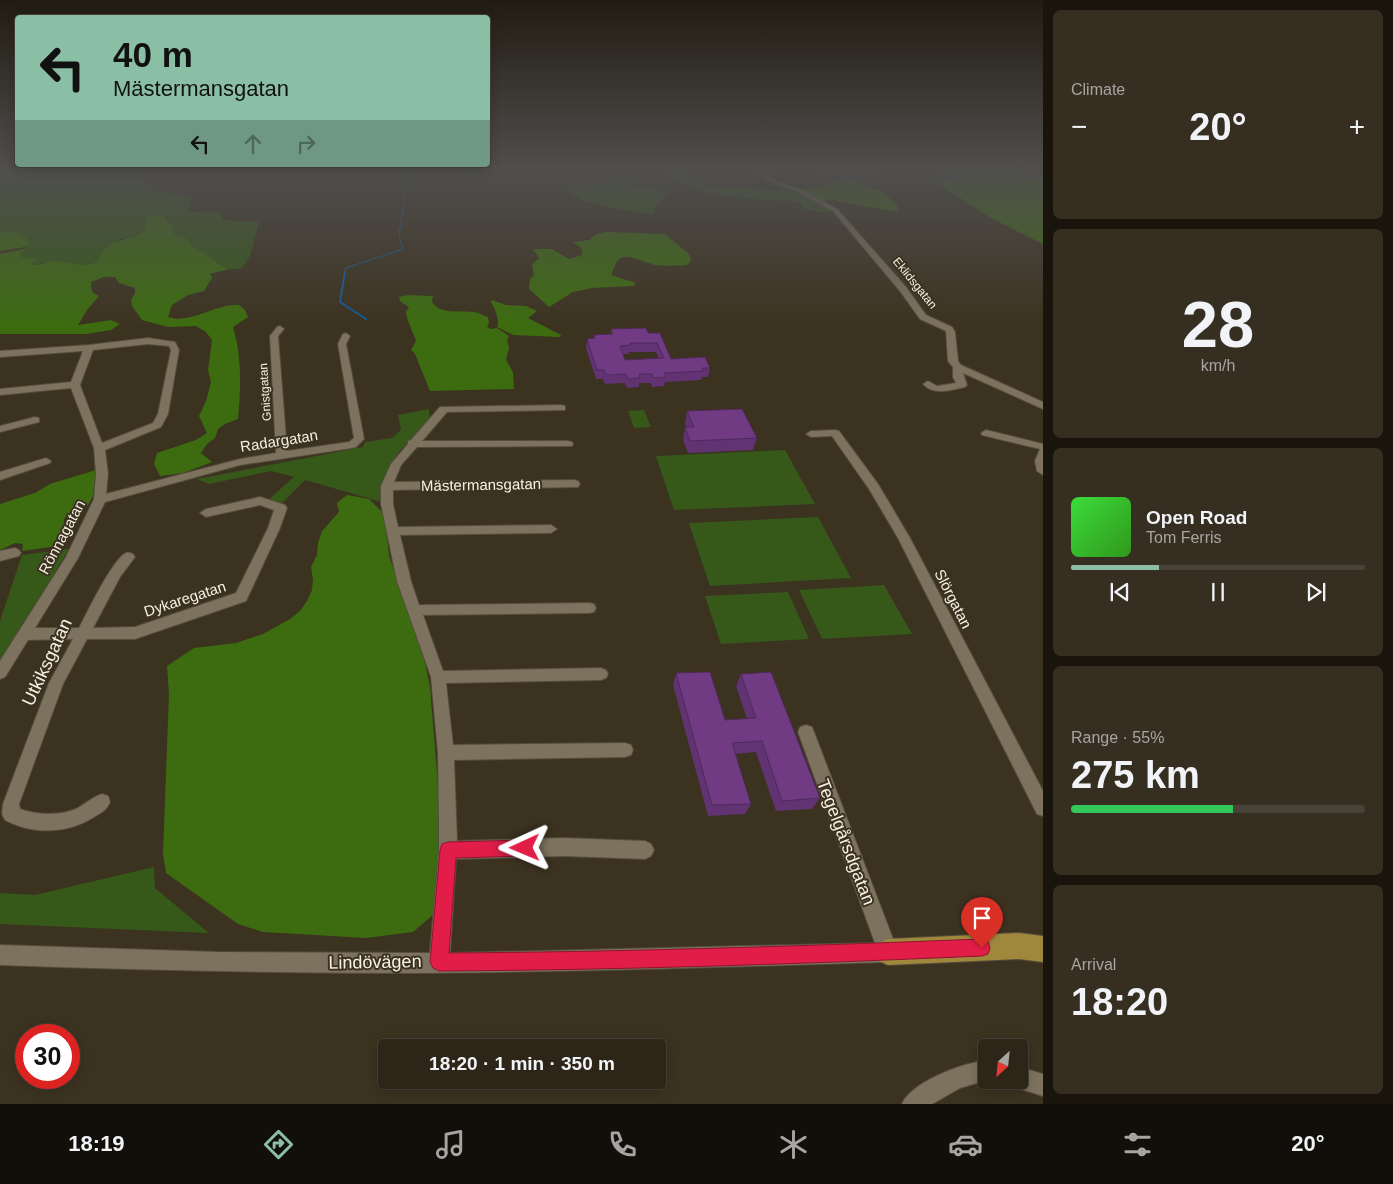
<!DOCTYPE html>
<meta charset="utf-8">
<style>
:root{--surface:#2d2618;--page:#352e21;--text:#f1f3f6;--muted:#a7a5a2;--line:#484337;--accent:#8abfa5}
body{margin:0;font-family:Helvetica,sans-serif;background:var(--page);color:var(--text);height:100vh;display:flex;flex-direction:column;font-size:19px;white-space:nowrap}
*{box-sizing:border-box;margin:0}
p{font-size:16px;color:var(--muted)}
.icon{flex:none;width:28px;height:28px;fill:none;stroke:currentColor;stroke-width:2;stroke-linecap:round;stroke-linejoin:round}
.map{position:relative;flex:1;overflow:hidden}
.details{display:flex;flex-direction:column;gap:10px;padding:10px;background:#19150d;width:350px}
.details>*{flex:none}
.banner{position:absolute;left:15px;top:15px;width:475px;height:152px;border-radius:5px;box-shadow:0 2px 12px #0003,0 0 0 1px var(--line);background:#8abfa5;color:#111;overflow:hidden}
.needle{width:32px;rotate:207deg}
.fabs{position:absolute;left:978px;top:1039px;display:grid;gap:10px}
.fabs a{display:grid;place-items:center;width:50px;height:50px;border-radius:5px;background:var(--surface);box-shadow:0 2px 12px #0003,0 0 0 1px var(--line);font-size:25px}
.speed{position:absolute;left:15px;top:1024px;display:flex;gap:10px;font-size:25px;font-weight:700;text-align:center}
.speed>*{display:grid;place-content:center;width:65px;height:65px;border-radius:50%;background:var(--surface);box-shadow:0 2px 12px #0003,0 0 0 1px var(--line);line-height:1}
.speed .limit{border:8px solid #d22;background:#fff;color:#111}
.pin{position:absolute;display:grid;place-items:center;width:42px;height:42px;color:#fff;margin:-51px -21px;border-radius:50% 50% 50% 0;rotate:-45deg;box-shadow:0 0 5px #0007}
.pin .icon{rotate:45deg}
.me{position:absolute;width:55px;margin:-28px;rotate:269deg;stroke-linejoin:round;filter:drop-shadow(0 0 4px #0008)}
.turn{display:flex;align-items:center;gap:18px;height:105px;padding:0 15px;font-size:22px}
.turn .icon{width:65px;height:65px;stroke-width:2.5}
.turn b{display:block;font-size:35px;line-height:42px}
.lanes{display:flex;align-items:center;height:48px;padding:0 15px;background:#0003;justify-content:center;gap:25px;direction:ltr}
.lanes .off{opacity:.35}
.big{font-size:38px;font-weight:800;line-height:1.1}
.details .widget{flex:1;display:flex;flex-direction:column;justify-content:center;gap:8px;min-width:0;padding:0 18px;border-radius:8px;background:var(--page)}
.details .dial{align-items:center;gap:0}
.dial b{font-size:65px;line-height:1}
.song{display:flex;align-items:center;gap:15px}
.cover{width:60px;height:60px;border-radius:8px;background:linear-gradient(135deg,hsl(120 70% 55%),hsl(110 70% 35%))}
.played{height:5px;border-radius:2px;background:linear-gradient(90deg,var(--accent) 30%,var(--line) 30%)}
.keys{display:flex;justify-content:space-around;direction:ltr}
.heat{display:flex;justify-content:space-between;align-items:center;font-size:28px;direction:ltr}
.charge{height:8px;border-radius:4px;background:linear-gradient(90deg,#34c759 55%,var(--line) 0)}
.trip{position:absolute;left:378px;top:1039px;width:288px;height:50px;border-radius:5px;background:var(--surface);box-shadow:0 2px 12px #0003,0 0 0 1px var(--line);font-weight:800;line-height:50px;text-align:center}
.menu{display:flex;height:80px;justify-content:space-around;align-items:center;background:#120f0a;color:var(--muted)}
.menu .icon{width:35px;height:35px}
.menu .on{color:var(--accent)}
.menu b{font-size:22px;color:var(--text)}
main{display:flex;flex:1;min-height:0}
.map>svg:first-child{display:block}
.green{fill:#36591a}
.forest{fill:#3d6c10}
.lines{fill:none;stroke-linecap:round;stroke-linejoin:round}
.stream-far1{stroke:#125c9f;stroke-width:1}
.stream{stroke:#125c9f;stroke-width:2}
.minor-casing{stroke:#564d3e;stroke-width:2}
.major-casing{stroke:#564d3e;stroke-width:2}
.minor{fill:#7c725e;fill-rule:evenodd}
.major{fill:#9f883c;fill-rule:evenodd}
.wall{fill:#613372;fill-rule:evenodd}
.building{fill:#713b84;stroke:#4f295c;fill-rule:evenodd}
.route{fill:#e11d48;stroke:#92132f}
.labels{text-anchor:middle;stroke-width:4;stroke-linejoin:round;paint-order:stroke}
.far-street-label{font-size:12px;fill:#f6f0e5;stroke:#3c3220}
.street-label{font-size:15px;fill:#f6f0e5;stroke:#3c3220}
.near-street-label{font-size:18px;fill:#f6f0e5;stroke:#3c3220}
</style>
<main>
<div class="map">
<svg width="1043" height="1104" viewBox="0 0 1043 1104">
<rect width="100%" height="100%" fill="#3c3220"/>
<path class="green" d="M0,171H130L131,174L157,191L170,194L193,195L188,211L191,212L220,213L224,220L259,222L250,256L242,268C238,268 234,270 230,269C224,268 195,249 189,244L188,239L174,235L166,217L146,222V226C138,235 131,239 120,239L98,262L90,266H77L55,261L34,265L31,262L37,257L23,258L20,254L28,249L25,247L29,244L12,232L0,231Z
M672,171H680L682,176L710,188L795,190L836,212H818L802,208V205L796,201C768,200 686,198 669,173Z
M627,181L633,186L647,187L669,193L653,208L656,212L650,214L606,207L582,200L560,187Z
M429,409V420L397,454L388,474L382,502L305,480L281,504L269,499L294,477L271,471L209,484L197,479L363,447L365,442L392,438L401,430L398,415Z
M644,410L651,427L634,428L628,411Z
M785,450L815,504L674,510L656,456Z
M818,517L851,578L710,586L689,523Z
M69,549L8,650L0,663V621L22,555Z
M884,585L912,634L822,639L799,590Z
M788,592L809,639L721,644L705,596Z
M154,867L155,888L209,933L0,924V893L35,895Z"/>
<path class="forest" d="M938,171H1008L1043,181V244L991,218L936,182L961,177Z
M845,176L882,192L897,204V212L828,199L823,203L800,190L822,187Z
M162,213L173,229L174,235L189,239V244C196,250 204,252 211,258C218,263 221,266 229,269L210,274L212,278L204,291L188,295L172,305L168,317C191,325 216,303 239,305L245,310L248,317L233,327C242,357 241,388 238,419L225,424L218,429L215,438L207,444L201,453L212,462L183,473L160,476L154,464L157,453L196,440L207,433L199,416L206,401L211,382L208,370L212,340L206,332L196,326L168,327L142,320L132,306L131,300L135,293V288L119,283L115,277H104L91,282L92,292L99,296L87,310L78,325L111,320L120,324L111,330L86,334H0V254L28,248L20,254L23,258L38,257L32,262L34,265C41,265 48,261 54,261C70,261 82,269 97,262C107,233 140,244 146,225C147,223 146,220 147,217Z
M0,231L18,233L29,240V244L25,247L0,251Z
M605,232L665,234L689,254L691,260L687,265C677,266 666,266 655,265C647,264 625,251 618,260C615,264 613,271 611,275L636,283L633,286L592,288L573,292L549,307L529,289L530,279L534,275L532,265L539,258L533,249H552L569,259L582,255V249L573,242L589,240L597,234Z
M408,295L433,296L432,302C440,315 459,310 473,312C478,312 483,315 488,317L489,323L487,327L491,329L497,328L509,336L507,340L509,348L506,360L513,372L514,389L430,391L415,354L411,350L416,341C413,331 407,322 406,312L409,307L400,301L399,297Z
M492,300L506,305L526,306L537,311L528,318L561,335L560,337L513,335L497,327C500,319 495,310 491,302Z
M96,470L93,496L88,505L69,513L64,519L63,535L68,540L64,545L22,551L23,544L15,543L0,550V504L35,493L50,484Z
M347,495L369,499L382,512L386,528L389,556L420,638L430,687L441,824L434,914L413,932L366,938L263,932L238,924L166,873L163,854L169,694L167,666L194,648L236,643L263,634L290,619L300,611L307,601L312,590L313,580L311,567L317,555L318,543L322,531L339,512L337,503Z"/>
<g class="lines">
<path class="stream-far1" d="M345,273L346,268L403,249L399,235L409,171"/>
<path class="stream" d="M345,272L340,302L366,319"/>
<defs>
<path id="minor" d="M755,171H762L776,181L800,189L837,209L906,287L926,315L952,327L955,332L958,361L961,365L1043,402V409L963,373L967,385L965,387C951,390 934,396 923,384L928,381L937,386L956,383L953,377V367L948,361L946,331L920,319L900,291L833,211L796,191L772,183Z
M820,171H880L847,176Z
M1010,171H1020L1043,177V181Z
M280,326L284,329L278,336L287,451L349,442L354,438L338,344L343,334L346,333L350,336L346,344L364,439L356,447L352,448L240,465L105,502L78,558L35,628H79C87,613 112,560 126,553C129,552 130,553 133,554L135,557L120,577L93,628L135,627L236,593L268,528L274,510L260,505L206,517L200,513L206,509L260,497L285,505L287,508L280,528L246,601L135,639H87L63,684L19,804L20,809C36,815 62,816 78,808C86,803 93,797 102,794L108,796L110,802C107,810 101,813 94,817C68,834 32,835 5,820L2,814L3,804L49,683L73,639L28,640L5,677L0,679V661L66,557L94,499L96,474L94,448L71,388L0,395V389L71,382L83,351L0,357V351L89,345L148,338L175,342L179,350L168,414L161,427L105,450L108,474L106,494L240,459L276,453L270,336L277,327ZM148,344L169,346L171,350L158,414L153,423L102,443L80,385L93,350Z
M561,405L565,406V410L447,412L422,441H568L572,442L573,444L572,446L417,447L401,465L394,482L574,480L578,481L580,484L578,487L393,490V504L398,527L551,525L557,529L551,533L400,535L411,581L419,605L589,603L594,604L596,608L594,612L589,613L423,615L443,671L601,668L606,670L608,674L606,678L601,680L446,683L453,745L625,743L631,745L633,750L631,755L625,757L454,760L457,841L564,838L645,841L651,844L654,850L651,856L645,859L564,856L456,859L450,953L875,943L798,732L800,727L806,725L812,727L814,732L898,952L895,959L888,962C730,967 573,972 415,973C277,973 138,970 0,965V945L218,952L430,953L439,850V820L438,753L431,677L397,581L381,504V486L391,464L408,444V441L411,440L440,407Z
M35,417L39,418V422L0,432V426Z
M835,430L839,431L878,484L910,538L1043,791V816L1037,814L898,538L869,489L832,436L811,437L806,434L811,431Z
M986,430L1043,444V475L1037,471L1035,461L1040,449L982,435L981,433Z
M46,458L51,461L50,463L0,480V472Z
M15,548L19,550L21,553L19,556L0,561V551Z
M977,1062H986V1080L994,1081L986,1084L977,1083L960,1088L932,1104H902C911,1083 956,1066 977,1062Z
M1019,1067L1043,1074V1096L1011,1086L1009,1080H1019Z"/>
<path id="major" d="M1019,933L1043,936V962L1019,959L888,965L879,961L875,952L879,943L888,939Z"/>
</defs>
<use href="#minor" class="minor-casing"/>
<use href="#major" class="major-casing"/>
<use href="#minor" class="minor"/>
<use href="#major" class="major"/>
</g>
<path class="wall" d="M611,329L648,333L671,359L710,368L708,377H702L701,380L665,382L664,386L652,387L651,383H639V387L627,388L625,383L605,384L603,379H596L586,348L587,339H594V335L611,334ZM629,352H656L659,359L625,360L623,354H629Z
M687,411L757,438L753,450L688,453L683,440L685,427H686L685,424Z
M676,673L725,720L747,719L736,686L741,674L820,798L812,809L776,811L756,752L735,754L751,804L745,814L708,816L673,685Z"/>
<path class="building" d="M646,328L648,333H660L671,359L705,357L710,368H702L703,371L664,373L666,377L654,378L652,374H639L640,378L628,379L626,374L606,375L604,370H597L587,339L595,338L594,335L613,334L611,329ZM630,343H657L664,358L625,360L620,346L630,345Z
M742,409L757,438L690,441L685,427H694L687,411Z
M710,672L725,720L756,718L741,674L771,672L820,798L782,801L762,741L732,743L751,804L712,805L676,673Z"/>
<linearGradient id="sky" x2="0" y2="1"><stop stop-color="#211c12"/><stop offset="0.52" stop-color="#504f4e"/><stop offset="1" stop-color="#504f4e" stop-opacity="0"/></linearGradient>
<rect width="1043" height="326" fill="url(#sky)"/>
<path class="route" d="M525,840L531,843L533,848L531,854L525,856L456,858L449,953C626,952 804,946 982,939L988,941L990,948L988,954L982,956C801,964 620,970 439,971L433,968L430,962L440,850L442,844L448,842Z"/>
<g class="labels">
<g class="far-street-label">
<text transform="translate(915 283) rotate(51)" y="4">Eklidsgatan</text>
<text transform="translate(265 392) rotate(-94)" y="4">Gnistgatan</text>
</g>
<g class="street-label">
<text transform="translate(279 441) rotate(-9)" y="5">Radargatan</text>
<text transform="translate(481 485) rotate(-1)" y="5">Mästermansgatan</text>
<text transform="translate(62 537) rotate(-62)" y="5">Rönnagatan</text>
<text transform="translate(185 599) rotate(-18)" y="5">Dykaregatan</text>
<text transform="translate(953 599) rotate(63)" y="5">Slörgatan</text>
</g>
<g class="near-street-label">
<text transform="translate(47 662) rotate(-65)" y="6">Utkiksgatan</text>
<text transform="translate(846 842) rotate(69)" y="6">Tegelgårsdgatan</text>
<text transform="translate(375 962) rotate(-1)" y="6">Lindövägen</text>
</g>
</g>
</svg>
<div class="fabs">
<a><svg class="needle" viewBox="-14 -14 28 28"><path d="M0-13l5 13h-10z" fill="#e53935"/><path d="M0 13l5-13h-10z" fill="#a7a5a2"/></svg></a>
</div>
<div class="speed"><div class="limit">30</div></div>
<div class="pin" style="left:982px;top:948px;background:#d93025"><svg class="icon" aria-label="arrive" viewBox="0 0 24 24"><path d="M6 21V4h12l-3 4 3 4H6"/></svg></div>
<svg class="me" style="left:525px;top:848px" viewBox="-20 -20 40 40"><path d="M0-17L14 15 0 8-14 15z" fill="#e11d48" stroke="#fff" stroke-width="4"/></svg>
<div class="trip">18:20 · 1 min · 350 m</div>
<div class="banner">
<div class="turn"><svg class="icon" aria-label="left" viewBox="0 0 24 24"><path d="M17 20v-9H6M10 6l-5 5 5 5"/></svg><div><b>40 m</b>Mästermansgatan</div></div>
<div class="lanes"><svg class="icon" aria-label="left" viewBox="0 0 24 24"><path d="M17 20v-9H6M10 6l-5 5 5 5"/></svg><svg class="icon off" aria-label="ahead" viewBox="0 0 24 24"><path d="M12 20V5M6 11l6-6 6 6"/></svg><svg class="icon off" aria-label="right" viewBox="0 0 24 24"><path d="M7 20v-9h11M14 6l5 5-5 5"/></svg></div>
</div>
</div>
<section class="details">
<div class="widget"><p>Climate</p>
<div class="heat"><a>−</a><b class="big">20°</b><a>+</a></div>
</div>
<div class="widget dial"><b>28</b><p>km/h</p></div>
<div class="widget">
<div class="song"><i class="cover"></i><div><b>Open Road</b><p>Tom Ferris</p></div></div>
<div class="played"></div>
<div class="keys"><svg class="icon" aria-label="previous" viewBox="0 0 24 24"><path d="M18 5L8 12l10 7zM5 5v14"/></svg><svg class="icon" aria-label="pause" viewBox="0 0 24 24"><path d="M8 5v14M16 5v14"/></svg><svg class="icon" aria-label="next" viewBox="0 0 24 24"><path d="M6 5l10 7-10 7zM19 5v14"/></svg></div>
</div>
<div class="widget"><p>Range · 55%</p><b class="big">275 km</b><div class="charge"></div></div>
<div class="widget"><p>Arrival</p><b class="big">18:20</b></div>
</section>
</main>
<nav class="menu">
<b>18:19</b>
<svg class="icon on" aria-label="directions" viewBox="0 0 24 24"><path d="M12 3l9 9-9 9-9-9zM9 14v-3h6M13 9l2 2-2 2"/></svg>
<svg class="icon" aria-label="music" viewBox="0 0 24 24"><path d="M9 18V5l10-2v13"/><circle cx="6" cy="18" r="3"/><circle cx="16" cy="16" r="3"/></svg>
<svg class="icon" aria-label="phone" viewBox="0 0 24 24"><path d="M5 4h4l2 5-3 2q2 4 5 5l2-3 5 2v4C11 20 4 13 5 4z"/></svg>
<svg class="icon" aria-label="climate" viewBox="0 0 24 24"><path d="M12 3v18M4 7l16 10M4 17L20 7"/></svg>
<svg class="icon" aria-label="car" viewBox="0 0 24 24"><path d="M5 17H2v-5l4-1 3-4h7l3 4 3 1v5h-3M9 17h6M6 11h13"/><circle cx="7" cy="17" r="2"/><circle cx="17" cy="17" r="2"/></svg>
<svg class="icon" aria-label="filters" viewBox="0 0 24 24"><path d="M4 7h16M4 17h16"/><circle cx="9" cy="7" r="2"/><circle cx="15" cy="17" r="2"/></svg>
<b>20°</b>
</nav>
